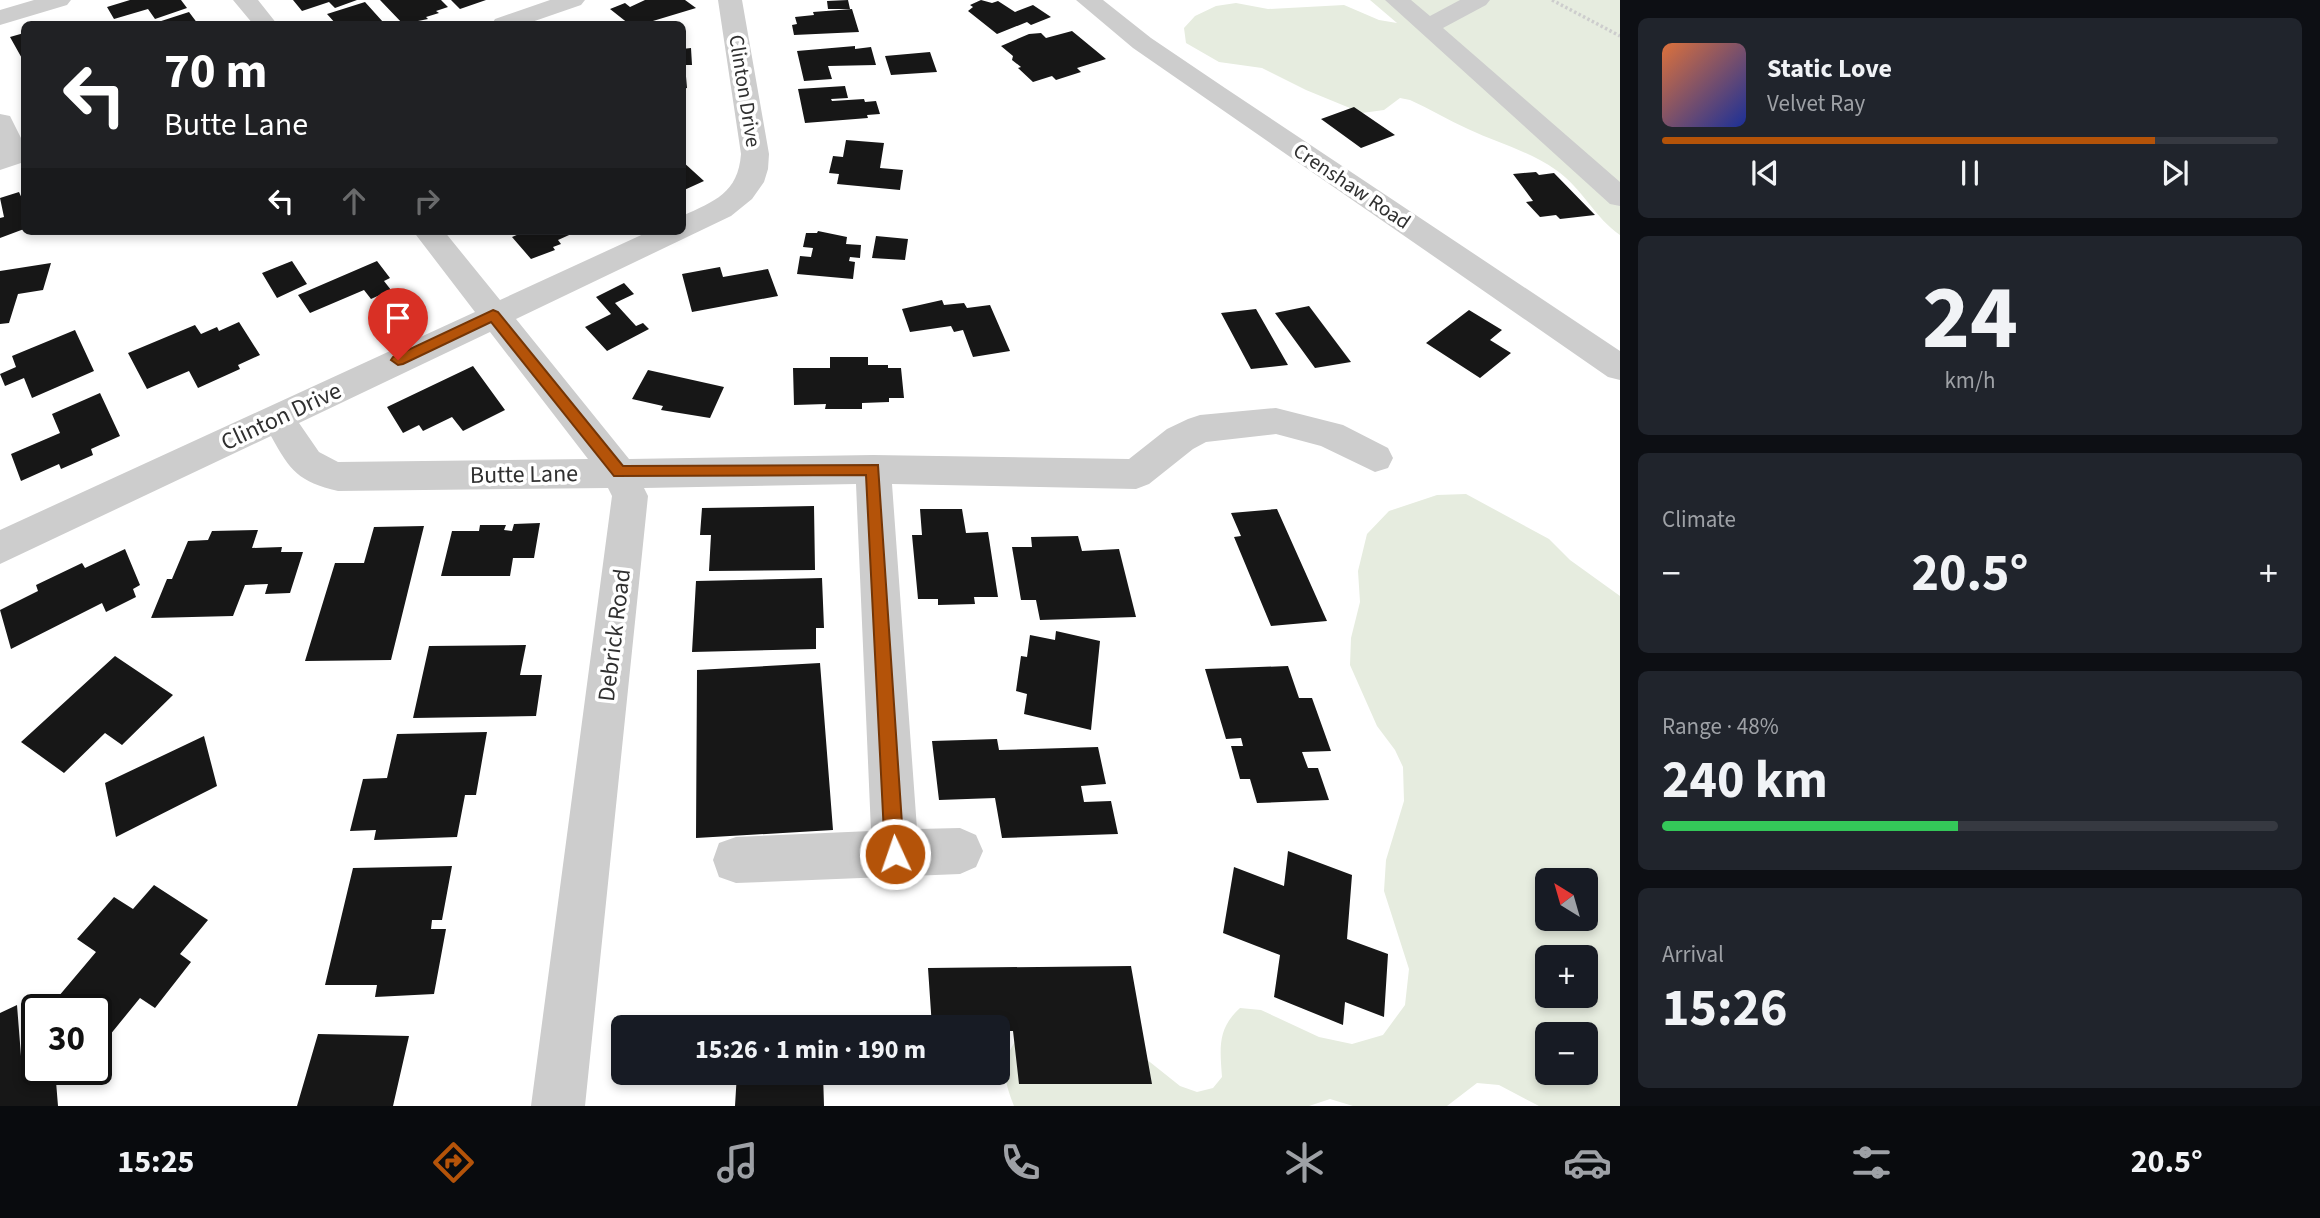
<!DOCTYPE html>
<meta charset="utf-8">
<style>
:root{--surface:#171b24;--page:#20242c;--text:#f1f3f6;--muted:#9ea1a6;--line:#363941;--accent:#b45309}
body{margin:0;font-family:"Source Sans 3",sans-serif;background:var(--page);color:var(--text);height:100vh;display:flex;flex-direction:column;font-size:26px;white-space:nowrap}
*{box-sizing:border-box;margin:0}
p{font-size:23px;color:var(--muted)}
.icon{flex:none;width:38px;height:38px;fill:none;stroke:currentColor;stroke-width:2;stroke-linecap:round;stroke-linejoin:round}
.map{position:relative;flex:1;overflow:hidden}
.drawer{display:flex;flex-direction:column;gap:18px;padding:18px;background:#0d0f14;width:700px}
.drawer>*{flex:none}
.guide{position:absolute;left:21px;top:21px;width:665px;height:214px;border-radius:10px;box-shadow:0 4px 10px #0003;background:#202124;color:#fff;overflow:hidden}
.needle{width:46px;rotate:323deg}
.buttons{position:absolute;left:1535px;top:868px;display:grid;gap:14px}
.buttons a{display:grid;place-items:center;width:63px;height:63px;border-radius:10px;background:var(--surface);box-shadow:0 4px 10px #0003;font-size:35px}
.speed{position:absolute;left:21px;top:994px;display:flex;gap:14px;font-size:35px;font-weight:700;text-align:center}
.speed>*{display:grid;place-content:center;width:91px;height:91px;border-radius:50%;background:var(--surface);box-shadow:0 4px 10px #0003;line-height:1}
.speed .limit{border:4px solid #111;border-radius:10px;background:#fff;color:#111}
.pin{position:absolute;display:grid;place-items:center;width:60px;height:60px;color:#fff;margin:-72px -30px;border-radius:50% 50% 50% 0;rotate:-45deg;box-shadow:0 0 7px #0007}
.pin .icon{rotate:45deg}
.me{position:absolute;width:77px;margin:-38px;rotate:357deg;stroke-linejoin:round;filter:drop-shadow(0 0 5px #0008)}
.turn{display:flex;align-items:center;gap:24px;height:147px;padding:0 28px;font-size:32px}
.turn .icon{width:91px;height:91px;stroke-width:2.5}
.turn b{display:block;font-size:49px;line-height:60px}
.lanes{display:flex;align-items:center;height:66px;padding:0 28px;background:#0003;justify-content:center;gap:35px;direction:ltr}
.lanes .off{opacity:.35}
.big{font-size:52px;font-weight:700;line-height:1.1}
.drawer .card{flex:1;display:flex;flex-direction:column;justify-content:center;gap:10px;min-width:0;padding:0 24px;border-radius:10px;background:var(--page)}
.drawer .dial{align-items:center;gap:0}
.dial b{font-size:91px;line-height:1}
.song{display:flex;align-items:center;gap:21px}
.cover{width:84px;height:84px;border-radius:10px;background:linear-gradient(135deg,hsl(20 70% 55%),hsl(230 70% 35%))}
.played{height:7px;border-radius:4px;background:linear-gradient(90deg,var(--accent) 80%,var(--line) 80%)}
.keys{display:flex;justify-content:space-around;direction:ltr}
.heat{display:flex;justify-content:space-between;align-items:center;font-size:38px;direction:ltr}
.charge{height:10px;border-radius:5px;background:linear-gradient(90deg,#34c759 48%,var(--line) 0)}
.trip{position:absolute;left:611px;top:1015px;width:399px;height:70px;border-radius:10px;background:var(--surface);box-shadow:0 4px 10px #0003;font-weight:700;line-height:70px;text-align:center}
.dock{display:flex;height:112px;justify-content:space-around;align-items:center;background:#090b0e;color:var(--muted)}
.dock .icon{width:49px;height:49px}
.dock .on{color:var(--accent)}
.dock b{font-size:32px;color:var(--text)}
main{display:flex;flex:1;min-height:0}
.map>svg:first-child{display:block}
.green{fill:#e6ecdf;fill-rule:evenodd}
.building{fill:#171717}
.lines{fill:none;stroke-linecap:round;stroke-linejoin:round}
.path{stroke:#cdcdcd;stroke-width:3.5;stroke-dasharray:2.5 2.5;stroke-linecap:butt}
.minor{fill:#cdcdcd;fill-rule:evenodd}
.route{fill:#b45309;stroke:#753606;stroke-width:2}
.labels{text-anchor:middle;stroke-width:7;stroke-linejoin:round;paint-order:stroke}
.far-street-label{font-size:21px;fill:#303030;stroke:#fff}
.street-label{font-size:24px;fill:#303030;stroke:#fff}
</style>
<main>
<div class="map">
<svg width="1620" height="1106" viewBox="0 0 1620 1106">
<rect width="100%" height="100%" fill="#fff"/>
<path class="green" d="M1370,0H1620V235C1596,219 1582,188 1556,170C1529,151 1498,143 1468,129C1448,120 1430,109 1410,100L1400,98L1384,110L1362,113L1306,90L1262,68L1219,62L1186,43L1184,28L1195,16L1216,6L1236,3L1268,9L1344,5L1379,20L1397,23Z
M1466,494L1549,539L1570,560L1620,596V1106H1539L1499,1085L1477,1083L1447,1106H1353L1330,1099L1309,1106H1014C998,1066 1004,1056 1028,1023L1121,1039L1180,1086L1197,1092L1213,1088L1222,1077C1220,1048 1217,1029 1240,1008L1261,1010L1319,1037L1352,1044L1383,1035L1405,1005L1409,969L1384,891L1386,860L1404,801L1403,767L1395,750L1377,726L1350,665L1351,638L1360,602L1358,571L1367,534L1389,511L1437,495ZM1547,880H1586V919H1547ZM1547,957H1586V996H1547ZM1547,1034H1586V1073H1547Z"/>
<path class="building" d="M130,0H181L187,8L155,19L148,9L114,19L107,7Z
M293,0H357L335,8L329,2L302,11Z
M380,0H441L448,7L436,11L439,13L426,17L428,19L403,24Z
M451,0H486L460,9Z
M645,0H685L696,8L643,24H629L610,9L625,3L630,7Z
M848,0L850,9H828L827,1Z
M981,0L992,3L998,1L1015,12L1033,5L1051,17L1031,25L1027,22L997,34L968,11L973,7L970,5Z
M365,2L383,22L375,24H336L327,14Z
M852,9L859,32L794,35L792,25L797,24L795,17L814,15L813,12Z
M189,12L198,24H152Z
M1072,31L1106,59L1077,68L1081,72L1056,80L1052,76L1033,82L1018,68L1021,67L1012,60L1013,56L1001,46L1029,34L1041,33L1046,38Z
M24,33V62L10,37Z
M855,46V49L871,47L876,65L828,66L832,79L804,81L797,51Z
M691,48L692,65H685L687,88L682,89V49Z
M930,52L937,72L891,75L885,56Z
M845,86L848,98L831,99L832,101L864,99L865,102L876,101L880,114L867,115L868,118L805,123L798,89Z
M1354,107L1395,135L1361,148L1321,119Z
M846,140L884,143L880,168L903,170L900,190L837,184L839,174L829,173L833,156L843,157Z
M682,161L704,181L682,191Z
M1536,172L1539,175L1554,173L1595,215L1560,219L1556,215L1540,217L1526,202L1533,201L1513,174Z
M19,192L24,203V229L0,238V218L4,217L0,198Z
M526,231L530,232L578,231L558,240L561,244L553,247L555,250L531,259L512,237Z
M818,231L847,237L846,244L861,245L860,258L850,257L849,261L855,262L853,279L797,274L800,256L811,257L813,248L803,247L806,233H817Z
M876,236L908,239L905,260L872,258Z
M292,261L307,284L277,298L262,273Z
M377,261L390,278L384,281L391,290L371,299L364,290L310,313L298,295Z
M51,263L43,290L18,294L9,323L0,324V271Z
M720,267L723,277L768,269L778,296L692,312L682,274Z
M624,283L634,294L615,303L636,326L643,323L649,329L607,351L585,327L611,314L596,297Z
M942,300L944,305L964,303L967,308L990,305L1010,351L973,357L963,330L954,332L951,326L910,332L902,309Z
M1309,306L1351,362L1315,368L1275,313Z
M1256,309L1288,365L1251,369L1221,313Z
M1469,310L1502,330L1490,340L1511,353L1480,378L1426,343Z
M239,322L260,355L238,365L240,369L198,388L189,371L147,389L128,353L195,325L201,334L217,327L219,331Z
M75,330L94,371L32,398L24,378L5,386L0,374L16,367L12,356Z
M830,357H868V365H888V368H901L904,398H889V402L862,403V409H825L826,404L794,405L793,368H830Z
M473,366L505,410L463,431L452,417L423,431L419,425L403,433L387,407Z
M648,370L724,387L710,418L661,410L663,406L632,399Z
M100,393L120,436L91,449L93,455L61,469L59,464L21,481L11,454L60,433L52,414Z
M814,506L815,570L709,571L711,535H700L702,508Z
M920,509H962L966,533L988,532L998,597H974L975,604L938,605V599H918L912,535H922Z
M1277,509L1327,621L1271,626L1234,537L1241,536L1231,513Z
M540,523L534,558H513L510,576H441L452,531H479L480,525H506L504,530L512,531L514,524Z
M424,526L391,660L305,661L335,563H364L374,527Z
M258,530L252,548L282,547L281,552H303L290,593L265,594L268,584L245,585L233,616L151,618L167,579H172L188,541L208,540L212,531Z
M1078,536L1082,551L1119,549L1136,617L1040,620L1036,600H1021L1012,547H1032L1031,537Z
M125,549L140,585L133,589L136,597L106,612L102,603L11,649L0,610L38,591L36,585L82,563L85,568Z
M822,578L824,628H816V649L692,652L696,581Z
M1056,631L1100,641L1091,730L1024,714L1027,694L1016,691L1021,656L1027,657L1030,635L1055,640Z
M526,645L520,675H542L536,716L413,718L429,646Z
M115,656L173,695L122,745L105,733L64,773L21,742Z
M820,663L833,830L696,838L697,670Z
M1288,666L1299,698H1312L1331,751L1302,752L1308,768H1318L1329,800L1257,803L1250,779H1240L1231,746H1243L1241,738L1226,739L1205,669Z
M487,732L476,795H465L457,837L374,840L376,830L350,831L363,779L387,778L397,734Z
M204,736L217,786L116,837L105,783Z
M997,739L999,750L1098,747L1106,784L1081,786L1084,802L1111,801L1118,834L1002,838L995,798L939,800L932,741Z
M1288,851L1352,875L1347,939L1388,954L1384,1017L1345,1002L1343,1025L1274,997L1280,955L1223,933L1234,867L1284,886Z
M452,866L442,920H432L431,929H446L434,994L375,997L377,985H325L353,868Z
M154,885L208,920L180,954L191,962L155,1008L140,998L105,1041L96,1034V1010H62L53,1003L96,952L77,939L114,897L133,909Z
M1131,966L1152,1084H1019L1013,1031H998V1027H932L928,968Z
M17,1005L21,1056L37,1048V1069H55L58,1106H0V1013Z
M739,1017H823V1027H739Z
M318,1034L409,1036L393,1106H297Z
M737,1073H823L824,1106H735Z"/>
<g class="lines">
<path class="path" d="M1552,0L1620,36"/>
<path class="minor" d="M34,0H71L67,5L0,25V10Z
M233,0H258L277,24H253Z
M550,0H585L581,5L526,24H492L495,19Z
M718,0H742L769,154L768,169L764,182L752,199L731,216L516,319L629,459L873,455L1129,459L1167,429L1188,419L1200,415L1276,408L1343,425L1388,448L1393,458L1388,468L1375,472L1321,446L1276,434L1206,442L1193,449L1149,484L1136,489L892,484L917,829L960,828L976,835L983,851L976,867L960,874L736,883L719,877L713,860L719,843L736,837L871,831L856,484L644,488L648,496L585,1106H531L612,496L608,488L338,491C299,482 290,471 271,436L0,564V530L475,312L413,231H444L500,300L650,231H682V216C715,201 738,193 741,154ZM490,332L588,459L338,462L319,452L299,423Z
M1076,0H1103L1151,38L1225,88L1620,351V380L1608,377L1133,48Z
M1385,0H1411L1430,16L1460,0H1490L1486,5L1443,28L1620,182V206L1610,204Z
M0,114L10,116L24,144V162L0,170Z"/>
</g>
<path class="route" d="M493,310L498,312L623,466L878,465L904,854L902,861L895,864L888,861L885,854L866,475L614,476L491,322L403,364L398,365L391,360L393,357Z"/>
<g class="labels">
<g class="far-street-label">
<text transform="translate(745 91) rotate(81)" y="7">Clinton Drive</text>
<text transform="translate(1352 186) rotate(34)" y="7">Crenshaw Road</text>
</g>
<g class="street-label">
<text transform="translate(281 416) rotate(-25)" y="8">Clinton Drive</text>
<text transform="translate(524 474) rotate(-1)" y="8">Butte Lane</text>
<text transform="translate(614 635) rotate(-83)" y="8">Debrick Road</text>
</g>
</g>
</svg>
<div class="buttons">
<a><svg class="needle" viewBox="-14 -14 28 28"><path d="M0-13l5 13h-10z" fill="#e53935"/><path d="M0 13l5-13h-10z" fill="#9ea1a6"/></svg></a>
<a>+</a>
<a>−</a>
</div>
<div class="speed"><div class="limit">30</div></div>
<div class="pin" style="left:398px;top:360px;background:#d93025"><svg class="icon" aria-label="arrive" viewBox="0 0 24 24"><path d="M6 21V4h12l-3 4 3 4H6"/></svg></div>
<svg class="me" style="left:895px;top:854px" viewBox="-20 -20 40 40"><circle r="17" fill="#b45309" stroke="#fff" stroke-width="3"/><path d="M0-11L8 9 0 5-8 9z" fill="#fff"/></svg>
<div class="trip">15:26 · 1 min · 190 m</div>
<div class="guide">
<div class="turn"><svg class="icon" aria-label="left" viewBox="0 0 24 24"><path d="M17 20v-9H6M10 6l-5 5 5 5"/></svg><div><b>70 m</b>Butte Lane</div></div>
<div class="lanes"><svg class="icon" aria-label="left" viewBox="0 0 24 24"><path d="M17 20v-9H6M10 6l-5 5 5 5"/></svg><svg class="icon off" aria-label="ahead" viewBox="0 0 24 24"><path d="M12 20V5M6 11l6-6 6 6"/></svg><svg class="icon off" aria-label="right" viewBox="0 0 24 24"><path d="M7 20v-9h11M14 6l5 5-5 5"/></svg></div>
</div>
</div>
<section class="drawer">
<div class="card">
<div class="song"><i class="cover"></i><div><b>Static Love</b><p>Velvet Ray</p></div></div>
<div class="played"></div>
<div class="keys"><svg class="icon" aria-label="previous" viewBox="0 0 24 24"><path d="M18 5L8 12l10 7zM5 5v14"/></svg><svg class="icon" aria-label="pause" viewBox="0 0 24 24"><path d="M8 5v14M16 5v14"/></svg><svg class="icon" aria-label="next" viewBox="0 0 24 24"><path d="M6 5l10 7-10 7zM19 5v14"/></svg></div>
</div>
<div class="card dial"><b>24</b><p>km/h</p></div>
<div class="card"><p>Climate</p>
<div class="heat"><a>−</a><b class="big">20.5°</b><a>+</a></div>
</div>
<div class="card"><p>Range · 48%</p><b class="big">240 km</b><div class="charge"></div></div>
<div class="card"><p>Arrival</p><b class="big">15:26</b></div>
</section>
</main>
<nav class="dock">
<b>15:25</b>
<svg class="icon on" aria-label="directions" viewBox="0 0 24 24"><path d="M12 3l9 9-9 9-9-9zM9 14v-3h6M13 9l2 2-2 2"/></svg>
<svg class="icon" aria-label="music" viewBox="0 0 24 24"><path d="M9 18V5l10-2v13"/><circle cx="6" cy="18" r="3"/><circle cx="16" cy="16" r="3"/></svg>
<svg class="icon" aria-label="phone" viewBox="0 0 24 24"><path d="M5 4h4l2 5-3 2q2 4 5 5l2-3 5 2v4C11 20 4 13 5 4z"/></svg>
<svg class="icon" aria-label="climate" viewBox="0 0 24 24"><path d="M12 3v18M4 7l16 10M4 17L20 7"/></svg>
<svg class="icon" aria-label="car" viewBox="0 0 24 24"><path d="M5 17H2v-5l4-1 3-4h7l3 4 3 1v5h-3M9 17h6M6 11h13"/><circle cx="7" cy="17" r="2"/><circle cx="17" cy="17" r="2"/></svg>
<svg class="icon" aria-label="filters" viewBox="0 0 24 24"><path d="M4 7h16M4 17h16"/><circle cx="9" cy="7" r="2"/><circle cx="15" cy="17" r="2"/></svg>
<b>20.5°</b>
</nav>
